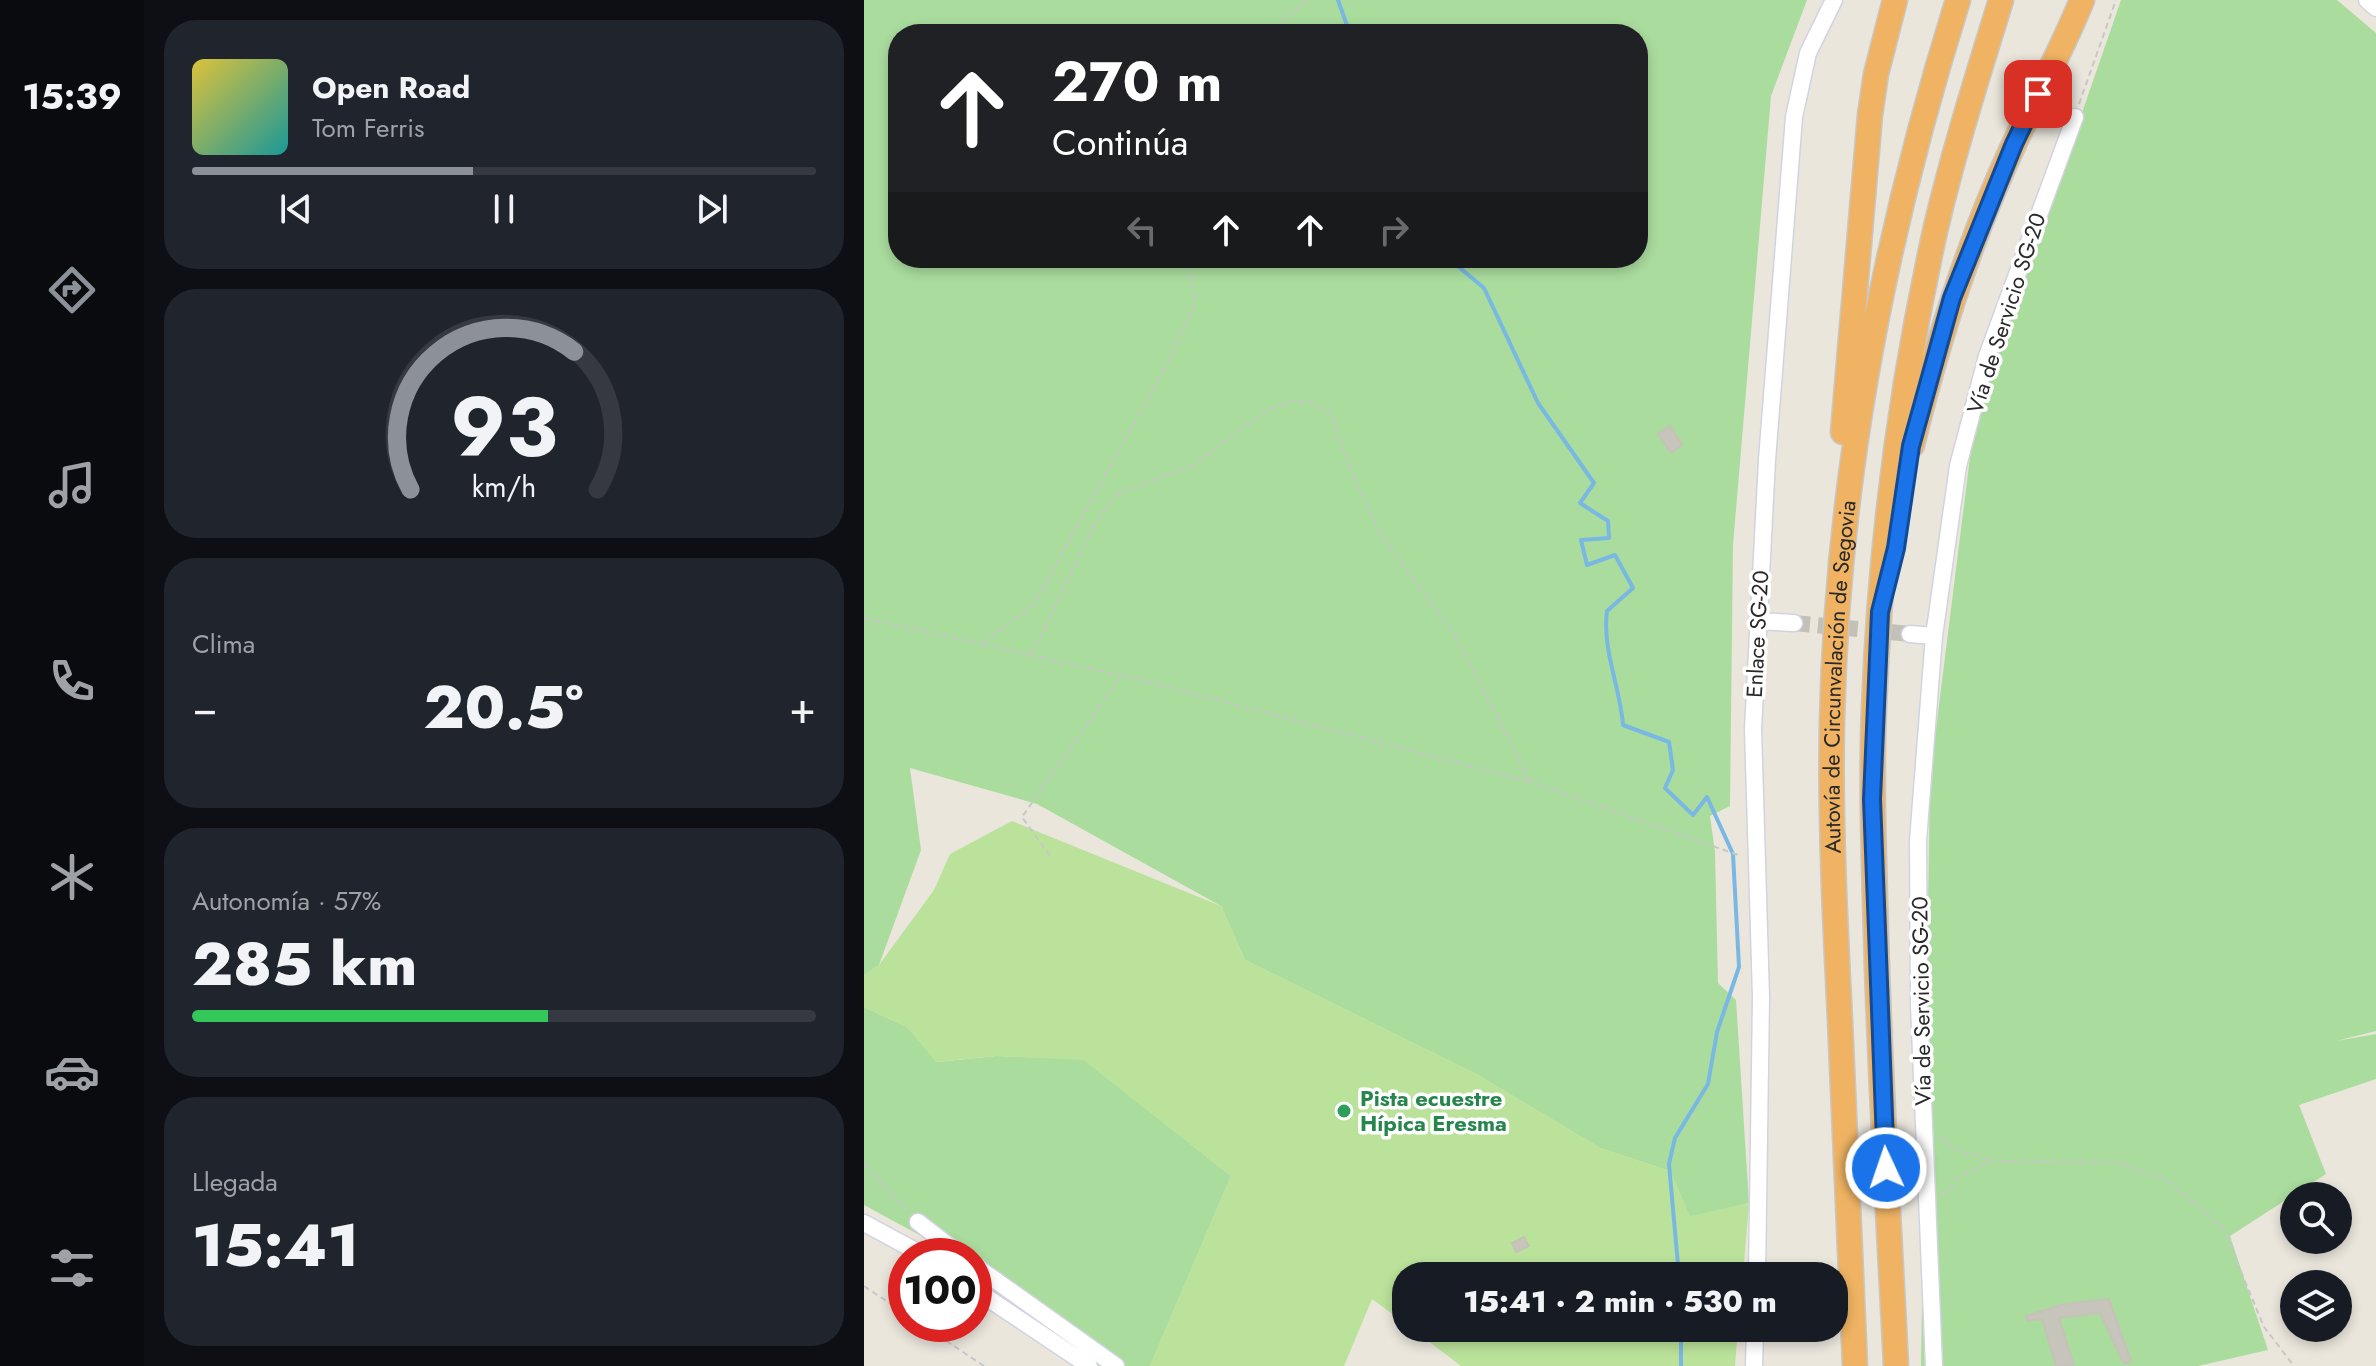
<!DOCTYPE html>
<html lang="es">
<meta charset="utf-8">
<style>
:root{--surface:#171b24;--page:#20242c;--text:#f1f3f6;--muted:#9ea1a6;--line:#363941;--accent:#8c9099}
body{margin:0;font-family:Jost,sans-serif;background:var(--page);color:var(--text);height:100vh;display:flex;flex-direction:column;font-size:30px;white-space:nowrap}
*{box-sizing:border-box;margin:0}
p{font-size:26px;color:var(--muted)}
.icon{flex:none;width:44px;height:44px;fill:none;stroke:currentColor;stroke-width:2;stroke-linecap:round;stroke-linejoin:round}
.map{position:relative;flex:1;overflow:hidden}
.panel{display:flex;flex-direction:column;gap:20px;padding:20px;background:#0d0f14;width:720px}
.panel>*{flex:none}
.hud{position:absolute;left:24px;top:24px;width:760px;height:244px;border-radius:32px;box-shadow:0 4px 12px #0003;background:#202124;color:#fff;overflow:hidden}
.tools{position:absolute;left:1416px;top:1182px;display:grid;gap:16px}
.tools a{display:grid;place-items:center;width:72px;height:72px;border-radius:50%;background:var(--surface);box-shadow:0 4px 12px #0003;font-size:40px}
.speed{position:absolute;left:24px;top:1238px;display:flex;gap:16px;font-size:40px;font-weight:700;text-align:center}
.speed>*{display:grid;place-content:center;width:104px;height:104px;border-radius:50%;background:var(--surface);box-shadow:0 4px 12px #0003;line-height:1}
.speed .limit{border:12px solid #d22;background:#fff;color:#111}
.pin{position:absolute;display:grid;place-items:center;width:68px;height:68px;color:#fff;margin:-34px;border-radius:16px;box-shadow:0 4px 12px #0006}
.me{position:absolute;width:88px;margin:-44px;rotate:357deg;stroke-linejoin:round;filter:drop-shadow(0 0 6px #0008)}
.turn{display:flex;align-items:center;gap:28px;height:168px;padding:0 32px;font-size:36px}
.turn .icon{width:104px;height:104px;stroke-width:2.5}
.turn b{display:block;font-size:56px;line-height:68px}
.lanes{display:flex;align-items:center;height:76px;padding:0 32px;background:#0003;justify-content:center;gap:40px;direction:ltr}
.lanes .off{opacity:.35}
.big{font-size:60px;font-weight:800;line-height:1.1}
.panel .tile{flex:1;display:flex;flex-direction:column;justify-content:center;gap:12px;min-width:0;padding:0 28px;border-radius:32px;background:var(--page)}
.panel .dial{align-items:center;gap:0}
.dial svg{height:208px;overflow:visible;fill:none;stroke:var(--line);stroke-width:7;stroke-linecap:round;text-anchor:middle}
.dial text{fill:var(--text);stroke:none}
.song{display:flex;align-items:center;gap:24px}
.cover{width:96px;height:96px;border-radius:12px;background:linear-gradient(135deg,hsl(50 70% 55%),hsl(180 70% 35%))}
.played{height:8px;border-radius:4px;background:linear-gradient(90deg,var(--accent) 45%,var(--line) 45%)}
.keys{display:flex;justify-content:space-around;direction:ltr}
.heat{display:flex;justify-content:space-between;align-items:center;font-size:44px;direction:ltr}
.charge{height:12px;border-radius:6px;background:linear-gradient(90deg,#34c759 57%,var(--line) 0)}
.trip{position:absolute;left:528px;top:1262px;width:456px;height:80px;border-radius:32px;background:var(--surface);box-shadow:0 4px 12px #0003;font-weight:800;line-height:80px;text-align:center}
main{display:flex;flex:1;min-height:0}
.tabs{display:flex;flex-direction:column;width:144px;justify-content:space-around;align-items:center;background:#090b0e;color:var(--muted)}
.tabs .icon{width:56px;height:56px}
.tabs .active{color:var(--accent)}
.tabs b{font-size:36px;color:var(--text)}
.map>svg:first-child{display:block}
.green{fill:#aadc9e;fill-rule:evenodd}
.pitch{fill:#bae29a}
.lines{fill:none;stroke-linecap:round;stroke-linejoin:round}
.stream{stroke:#79b8e3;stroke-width:4}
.building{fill:#c6c4bb;stroke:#c5c2b6;stroke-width:2}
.minor-tunnel{stroke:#c3c0b8;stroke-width:16;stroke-dasharray:16 8;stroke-linecap:butt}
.minor-casing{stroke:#d2d3e1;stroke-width:19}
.highway-casing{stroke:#c7c7c7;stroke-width:27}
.path{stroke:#c7c7c7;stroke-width:2;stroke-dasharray:6 4;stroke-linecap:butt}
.minor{stroke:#fff;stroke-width:16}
.highway{stroke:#efb363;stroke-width:24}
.route-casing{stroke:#114b97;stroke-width:20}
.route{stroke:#1a73e8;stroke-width:14}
.leisure-dot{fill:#2e9e5b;stroke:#fff;stroke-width:3}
.labels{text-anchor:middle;stroke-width:7;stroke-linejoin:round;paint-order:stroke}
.street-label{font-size:22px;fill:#292929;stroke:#fff}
.leisure-label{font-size:22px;font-weight:bold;fill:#27864d;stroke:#fff;text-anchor:start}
</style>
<main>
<nav class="tabs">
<b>15:39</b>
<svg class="icon active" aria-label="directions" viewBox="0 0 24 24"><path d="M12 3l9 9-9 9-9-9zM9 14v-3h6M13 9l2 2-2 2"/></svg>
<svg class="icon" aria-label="music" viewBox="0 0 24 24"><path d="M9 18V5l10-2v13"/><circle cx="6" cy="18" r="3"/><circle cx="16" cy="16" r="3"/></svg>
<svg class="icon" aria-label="phone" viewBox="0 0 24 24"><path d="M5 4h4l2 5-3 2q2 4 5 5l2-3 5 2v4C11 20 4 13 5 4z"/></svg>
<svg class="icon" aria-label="climate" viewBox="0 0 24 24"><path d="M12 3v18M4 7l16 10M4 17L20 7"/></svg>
<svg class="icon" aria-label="car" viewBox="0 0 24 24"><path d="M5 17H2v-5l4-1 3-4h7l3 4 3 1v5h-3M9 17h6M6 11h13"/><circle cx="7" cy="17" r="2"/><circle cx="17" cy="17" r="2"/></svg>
<svg class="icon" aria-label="filters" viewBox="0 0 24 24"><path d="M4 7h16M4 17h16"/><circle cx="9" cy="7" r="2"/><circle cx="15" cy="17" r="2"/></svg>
</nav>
<section class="panel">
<div class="tile">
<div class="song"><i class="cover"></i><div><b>Open Road</b><p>Tom Ferris</p></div></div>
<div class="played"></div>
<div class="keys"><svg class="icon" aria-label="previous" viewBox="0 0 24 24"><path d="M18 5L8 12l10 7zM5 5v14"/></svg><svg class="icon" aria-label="pause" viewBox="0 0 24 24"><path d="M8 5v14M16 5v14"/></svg><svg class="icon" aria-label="next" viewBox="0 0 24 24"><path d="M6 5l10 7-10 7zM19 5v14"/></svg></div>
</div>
<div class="tile dial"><svg viewBox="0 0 100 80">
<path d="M14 69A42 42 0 1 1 86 69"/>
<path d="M14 69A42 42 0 0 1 77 16" stroke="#8c9099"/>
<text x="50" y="56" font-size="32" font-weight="700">93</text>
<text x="50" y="72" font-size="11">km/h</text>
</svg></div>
<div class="tile"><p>Clima</p>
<div class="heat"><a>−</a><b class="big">20.5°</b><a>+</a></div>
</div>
<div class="tile"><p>Autonomía · 57%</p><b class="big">285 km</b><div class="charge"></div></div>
<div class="tile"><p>Llegada</p><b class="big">15:41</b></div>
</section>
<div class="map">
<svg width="1512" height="1366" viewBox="0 0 1512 1366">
<rect width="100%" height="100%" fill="#eae6dc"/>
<path class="green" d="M0,0H943L907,96L869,545L866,806L846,816L851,852L854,983L872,1000L885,1203L826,1217L806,1171L736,1148L614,1075L381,960L357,906L173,804L46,768L57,850L15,965L0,975ZM34,34H774V258H34Z
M1257,0H1473L1512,33V1031L1472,1041L1512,1034V1079L1435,1105L1462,1174L1366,1236L1404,1350L1334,1366H1057L1066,777L1110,425Z
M0,1007L43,1027L73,1062L132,1056L219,1059L367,1176L286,1366H254L110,1265V1256H94L0,1205Z"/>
<path class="pitch" d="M148,821L357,906L381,960L614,1075L736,1148L806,1171L826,1216L885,1203L879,1276H542V1324L508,1299L480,1366H286L367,1176L219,1060L132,1056L72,1062L43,1027L0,1007V975L15,965L70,890L86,854Z
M547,1328H874L871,1366H597Z"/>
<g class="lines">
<path class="stream" d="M474,0L486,34
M584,258L620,288L674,403L730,483L716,503L744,521L745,538L717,540L723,565L751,555L769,588L743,611C738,650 756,686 759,725L805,742L809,770L801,788L829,815L843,797L869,854L875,967L853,1032L844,1084L811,1138L805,1164L815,1276
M817,1328V1366"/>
</g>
<path class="building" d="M806,426L818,445L807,453L794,434Z
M660,1237L665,1246L652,1252L648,1243Z
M1245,1299L1267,1361L1260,1364L1236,1313L1195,1318L1210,1366H1192L1178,1319L1163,1321L1162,1316L1200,1304Z"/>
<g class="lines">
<path class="minor-tunnel" d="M930,623L1046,634"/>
<defs>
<path id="minor" d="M1503,0L1512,8
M893,621L930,623
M1046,634L1070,636L1094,466L1123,356L1211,117
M1070,636L1054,841L1055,1005L1070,1366
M54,1222L98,1256
M0,1223L61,1256
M110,1265L252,1366
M893,1276L897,997L889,729L903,460L930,117L944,53L970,0
M110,1289L225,1366
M890,1366L891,1328"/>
<g id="highway">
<path d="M979,432L1006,115L1012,74L1031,0"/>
<path d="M1048,445C1073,342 1105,241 1150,144C1172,96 1198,50 1218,0"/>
<path id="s1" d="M991,1366C986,1251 981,1135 976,1020C971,920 966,821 968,722C973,476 1021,233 1094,0"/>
<path d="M1032,1366C1025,1223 1016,1080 1012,936C1010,860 1007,784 1010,708C1016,546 1037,384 1072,227C1090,150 1114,75 1137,0"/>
</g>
</defs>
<use href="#minor" class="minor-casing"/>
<use href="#highway" class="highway-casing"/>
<path class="path" d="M402,34L443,0
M1215,104L1252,0
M0,618L277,680L667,782L877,856
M118,643L168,607L307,357L331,301L325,270L319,258
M165,654L175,641L230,525L253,494L329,465L402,411L423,402L442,401L466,412L489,476L518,536L592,637L666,781
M186,856L158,817L256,677
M1075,1136L1090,1149L1126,1160
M0,1164L43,1210
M1079,1196L1096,1176L1128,1161L1251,1162L1303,1180L1359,1228L1400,1327L1430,1366
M0,1286L42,1314
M57,1324L120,1366"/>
<use href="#minor" class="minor"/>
<use href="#highway" class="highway"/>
</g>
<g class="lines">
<defs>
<path id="route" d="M1022,1168L1008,799L1016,612L1032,548L1047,446L1088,298L1150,144L1174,94"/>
</defs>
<use href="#route" class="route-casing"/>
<use href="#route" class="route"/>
</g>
<circle class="leisure-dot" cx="480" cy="1111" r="8"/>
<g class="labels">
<g class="street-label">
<text transform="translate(1142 313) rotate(-72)" y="8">Vía de Servicio SG-20</text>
<text transform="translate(893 634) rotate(-87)" y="8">Enlace SG-20</text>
<text dy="8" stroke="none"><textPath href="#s1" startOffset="690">Autovía de Circunvalación de Segovia</textPath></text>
<text transform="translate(1057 1001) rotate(-91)" y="8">Vía de Servicio SG-20</text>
</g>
<g class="leisure-label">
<text x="496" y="1106">Pista ecuestre<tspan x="496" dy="25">Hípica Eresma</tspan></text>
</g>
</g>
</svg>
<div class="tools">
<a><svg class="icon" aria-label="search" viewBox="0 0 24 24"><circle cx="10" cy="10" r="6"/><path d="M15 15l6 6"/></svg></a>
<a><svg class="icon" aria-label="layers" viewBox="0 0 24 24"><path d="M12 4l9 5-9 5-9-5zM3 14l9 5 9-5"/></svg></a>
</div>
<div class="speed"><div class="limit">100</div></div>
<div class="pin" style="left:1174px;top:94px;background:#d93025"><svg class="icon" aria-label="arrive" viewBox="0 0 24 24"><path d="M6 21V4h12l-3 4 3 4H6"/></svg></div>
<svg class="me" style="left:1022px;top:1168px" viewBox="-20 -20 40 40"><circle r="17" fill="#1a73e8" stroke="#fff" stroke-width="3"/><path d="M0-11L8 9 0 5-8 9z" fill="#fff"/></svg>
<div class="trip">15:41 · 2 min · 530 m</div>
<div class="hud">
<div class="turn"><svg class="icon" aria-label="ahead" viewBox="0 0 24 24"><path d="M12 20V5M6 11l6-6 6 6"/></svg><div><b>270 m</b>Continúa</div></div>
<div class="lanes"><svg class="icon off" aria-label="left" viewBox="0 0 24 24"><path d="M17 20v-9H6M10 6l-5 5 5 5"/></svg><svg class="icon" aria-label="ahead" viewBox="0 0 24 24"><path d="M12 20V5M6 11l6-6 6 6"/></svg><svg class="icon" aria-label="ahead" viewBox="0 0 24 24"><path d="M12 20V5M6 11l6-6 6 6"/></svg><svg class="icon off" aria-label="right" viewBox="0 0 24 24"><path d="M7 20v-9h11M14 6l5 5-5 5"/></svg></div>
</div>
</div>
</main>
